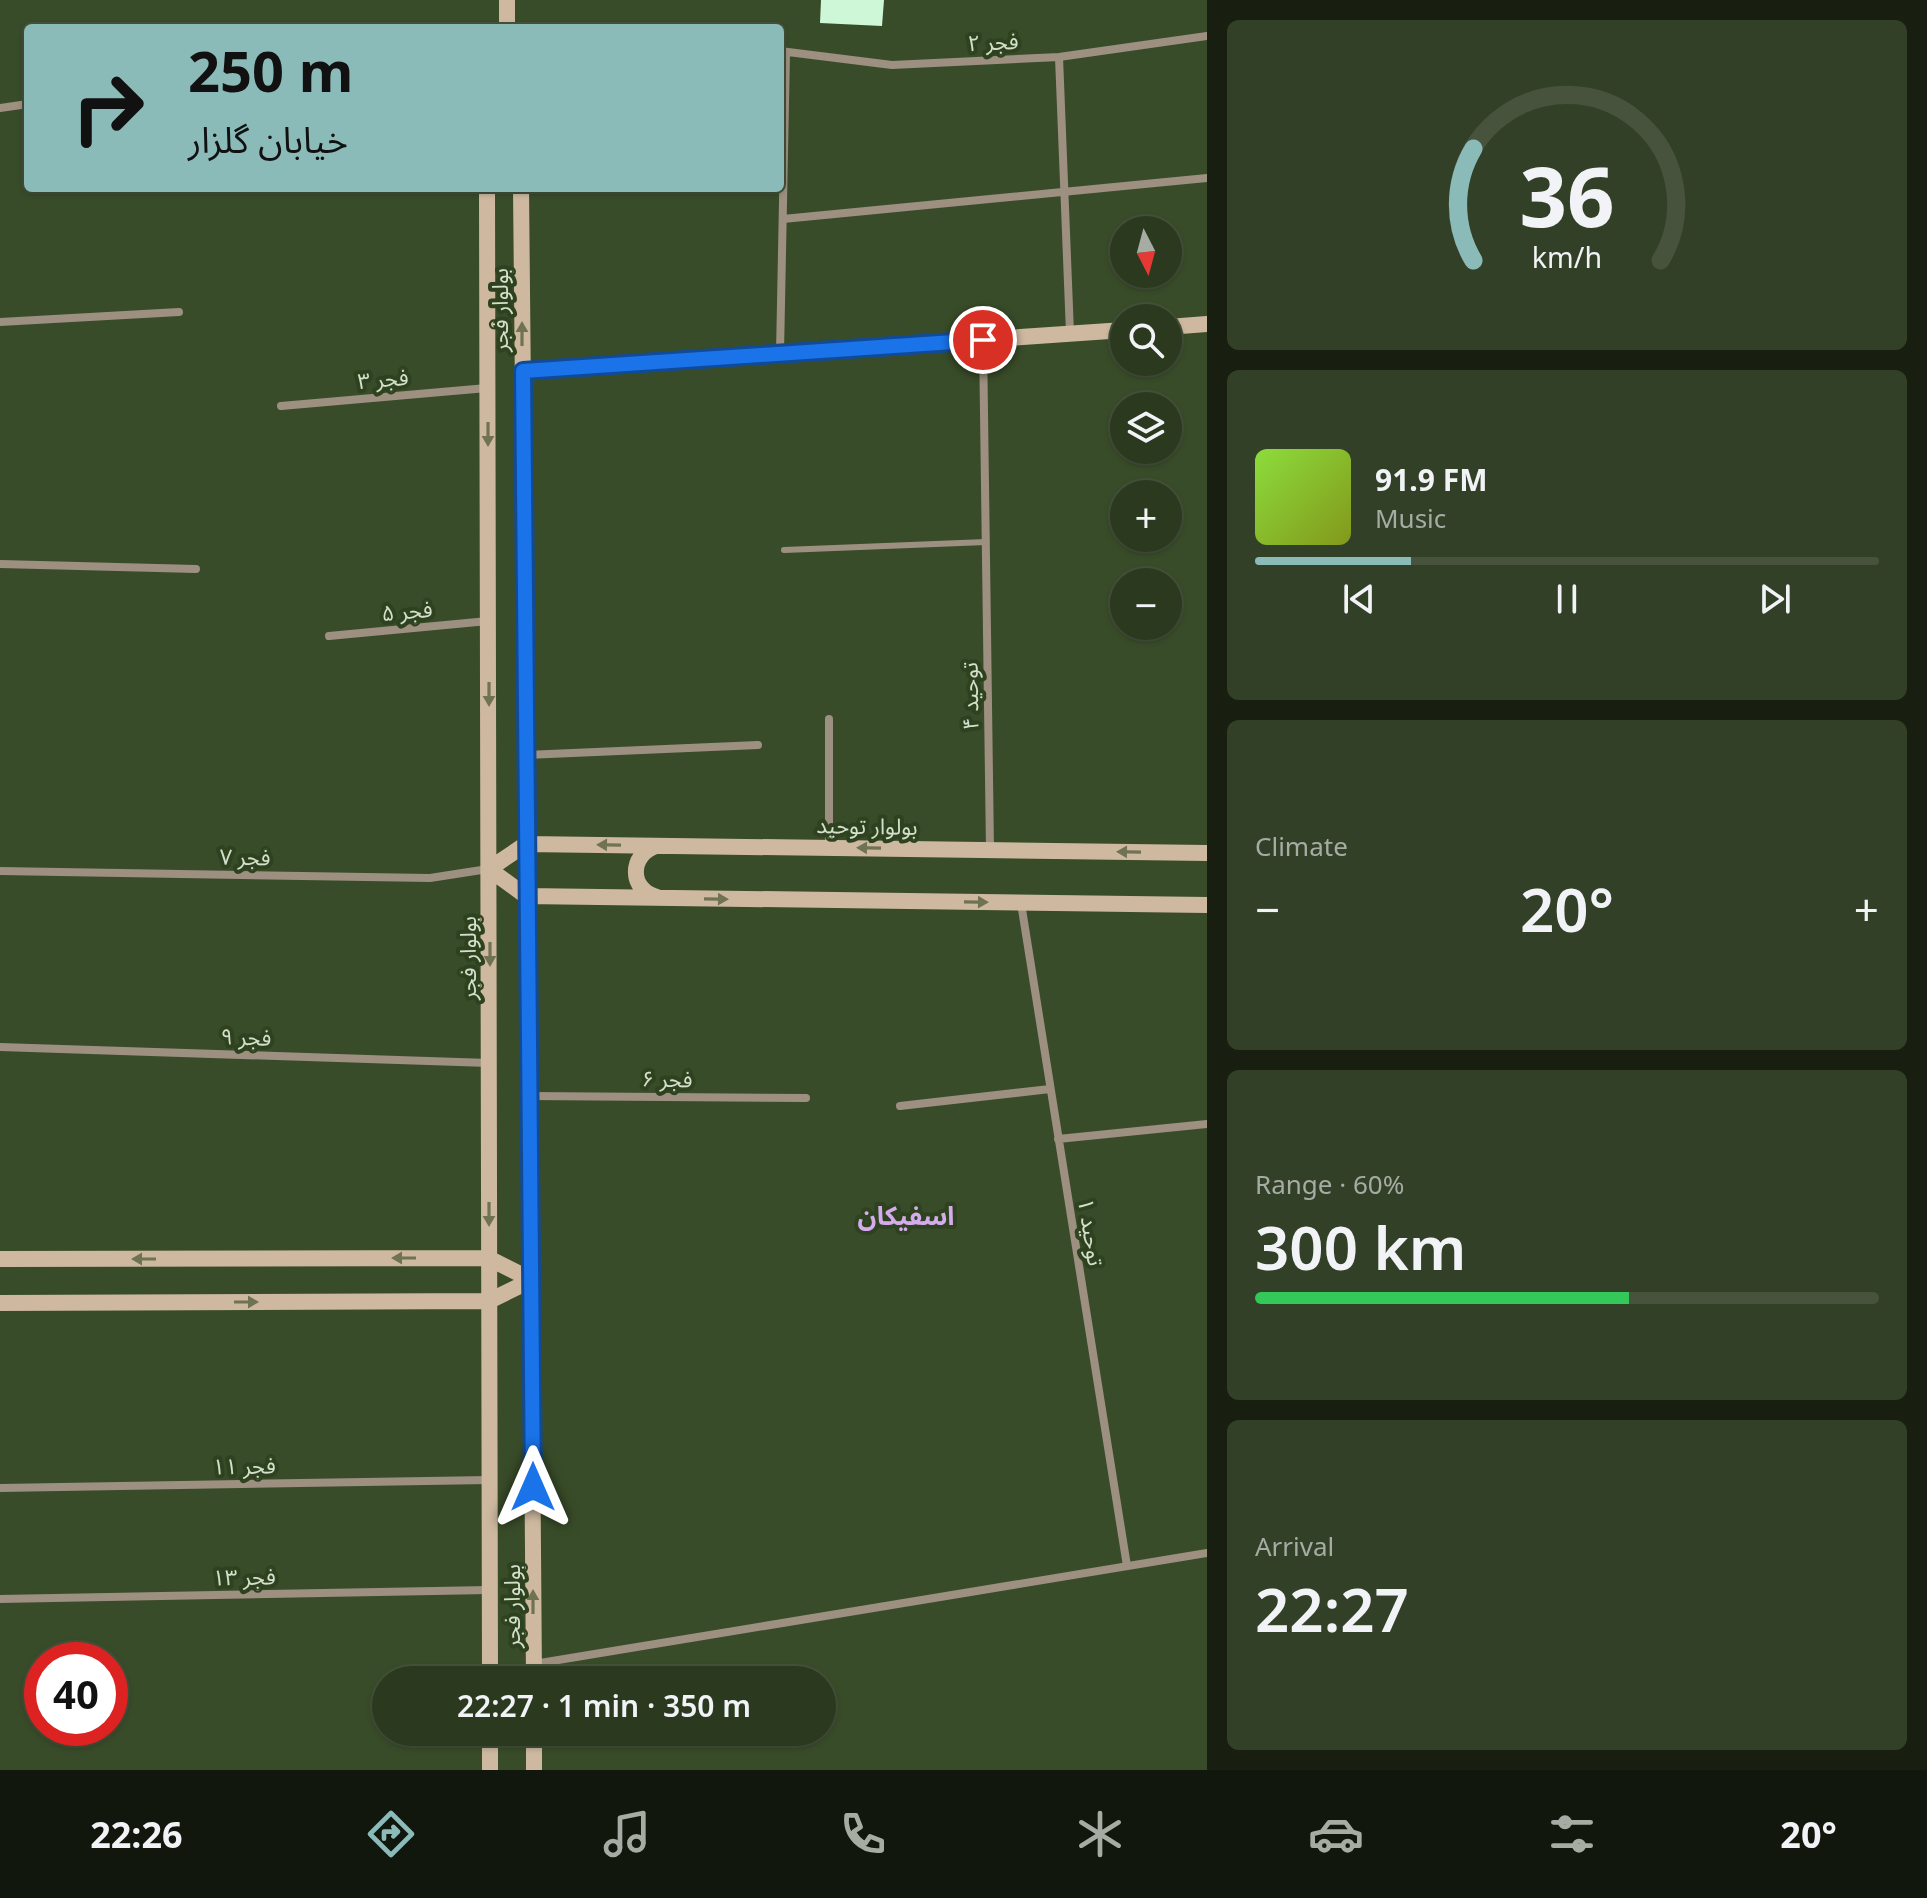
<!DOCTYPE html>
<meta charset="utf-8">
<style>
:root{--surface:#2b391f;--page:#334028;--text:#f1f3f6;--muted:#a6aca4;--line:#47533d;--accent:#8bbbb9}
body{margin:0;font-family:"Noto Sans","Noto Sans Arabic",sans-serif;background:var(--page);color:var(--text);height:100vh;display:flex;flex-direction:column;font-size:30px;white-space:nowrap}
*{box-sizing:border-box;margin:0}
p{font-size:26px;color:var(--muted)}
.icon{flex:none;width:44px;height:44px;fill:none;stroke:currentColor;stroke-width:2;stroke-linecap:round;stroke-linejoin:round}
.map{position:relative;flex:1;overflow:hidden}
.panel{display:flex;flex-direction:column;gap:20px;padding:20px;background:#181f11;width:720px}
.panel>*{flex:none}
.banner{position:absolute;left:24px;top:24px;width:760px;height:168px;border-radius:8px;box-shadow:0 2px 6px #0004,0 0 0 2px var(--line);background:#8bbbb9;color:#111;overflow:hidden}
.needle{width:52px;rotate:174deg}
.controls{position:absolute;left:1110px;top:216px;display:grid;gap:16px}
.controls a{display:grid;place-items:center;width:72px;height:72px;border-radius:50%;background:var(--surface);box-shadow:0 2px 6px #0004,0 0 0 2px var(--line);font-size:40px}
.speed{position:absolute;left:24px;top:1642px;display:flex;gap:16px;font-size:40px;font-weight:700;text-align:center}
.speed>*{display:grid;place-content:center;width:104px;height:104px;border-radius:50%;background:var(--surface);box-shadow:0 2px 6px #0004,0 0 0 2px var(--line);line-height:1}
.speed .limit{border:12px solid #d22;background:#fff;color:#111}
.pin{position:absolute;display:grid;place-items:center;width:68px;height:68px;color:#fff;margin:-34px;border:4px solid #fff;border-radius:50%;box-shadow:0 2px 8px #0007}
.me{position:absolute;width:88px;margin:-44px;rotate:0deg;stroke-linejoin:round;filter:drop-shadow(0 0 6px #0008)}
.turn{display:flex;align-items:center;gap:28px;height:168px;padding:0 32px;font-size:36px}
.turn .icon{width:104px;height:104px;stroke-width:2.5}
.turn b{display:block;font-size:56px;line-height:68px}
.big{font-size:60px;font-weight:600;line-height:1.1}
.panel .card{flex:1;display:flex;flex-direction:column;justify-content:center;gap:12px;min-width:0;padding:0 28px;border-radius:12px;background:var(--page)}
.panel .dial{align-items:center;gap:0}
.dial svg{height:208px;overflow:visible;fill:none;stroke:var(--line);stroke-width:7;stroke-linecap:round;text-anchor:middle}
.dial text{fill:var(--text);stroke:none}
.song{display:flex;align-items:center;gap:24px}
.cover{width:96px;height:96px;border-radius:12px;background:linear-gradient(135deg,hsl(90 70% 55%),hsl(70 70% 35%))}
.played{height:8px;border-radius:4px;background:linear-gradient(90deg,var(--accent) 25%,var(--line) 25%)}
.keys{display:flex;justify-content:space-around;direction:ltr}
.heat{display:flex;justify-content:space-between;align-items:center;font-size:44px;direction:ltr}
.charge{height:12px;border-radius:6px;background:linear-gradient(90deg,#34c759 60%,var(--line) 0)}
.trip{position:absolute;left:372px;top:1666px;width:464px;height:80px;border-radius:40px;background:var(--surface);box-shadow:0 2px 6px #0004,0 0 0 2px var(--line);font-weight:600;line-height:80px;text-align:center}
.tab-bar{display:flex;height:128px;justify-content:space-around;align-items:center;background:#11170c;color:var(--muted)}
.tab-bar .icon{width:56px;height:56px}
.tab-bar .selected{color:var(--accent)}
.tab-bar b{font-size:36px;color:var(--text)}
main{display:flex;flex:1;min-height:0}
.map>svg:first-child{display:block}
.building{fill:#cdf7d6}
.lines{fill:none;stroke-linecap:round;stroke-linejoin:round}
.lane{stroke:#9d9080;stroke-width:6}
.street{stroke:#9d9080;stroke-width:8}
.secondary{stroke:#ceb9a0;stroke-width:16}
.oneway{fill:#6f7253}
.route-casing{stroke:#114b97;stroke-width:20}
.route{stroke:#1a73e8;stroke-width:14}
.labels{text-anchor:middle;stroke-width:8;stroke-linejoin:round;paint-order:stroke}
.street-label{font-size:22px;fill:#d4e0cb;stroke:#2f421f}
.quarter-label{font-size:26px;font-weight:bold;fill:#d4aced;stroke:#2f421f}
</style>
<main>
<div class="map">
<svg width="1207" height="1770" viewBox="0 0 1207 1770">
<rect width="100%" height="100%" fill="#394c29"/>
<path class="building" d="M821,0H884L882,26L820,23Z"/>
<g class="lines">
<path class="lane" d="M784,550L986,542"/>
<path class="street" d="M780,51L892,65L1059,57L1207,36
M1059,57L1070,333
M0,108L28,104
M783,219L1207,178
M0,322L179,312
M983,340L990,850
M780,353L786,52
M281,406L487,388
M0,564L196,569
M329,636L488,621
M526,755L758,745
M829,848V719
M0,871L430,878L488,869
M1021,903L1127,1566
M0,1047L489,1063
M529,1096L806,1098
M900,1106L1050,1089
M1058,1139L1207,1124
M0,1488L489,1480
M0,1599L489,1590
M534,1664L1207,1553"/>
<path class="secondary" d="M507,0V28
M487,188L490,1680
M521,188C525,685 532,1183 534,1680
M1168,327L1207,324
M523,371L1124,330
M656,846C629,855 629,890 657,897
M1207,853L526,844L489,869L526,896L1207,905
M0,1259L488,1258L532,1280
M0,1303L489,1301L532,1280
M490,1732V1770
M534,1732V1770"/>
</g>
<defs><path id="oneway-solid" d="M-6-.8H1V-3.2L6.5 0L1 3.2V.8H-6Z" transform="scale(2)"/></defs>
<g class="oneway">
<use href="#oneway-solid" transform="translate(522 334) rotate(-90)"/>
<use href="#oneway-solid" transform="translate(488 434) rotate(90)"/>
<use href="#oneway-solid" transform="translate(489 694) rotate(90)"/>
<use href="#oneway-solid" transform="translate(609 845) rotate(-179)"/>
<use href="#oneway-solid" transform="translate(869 848) rotate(-179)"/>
<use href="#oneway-solid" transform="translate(1129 852) rotate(-179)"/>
<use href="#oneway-solid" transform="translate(716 899) rotate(1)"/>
<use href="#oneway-solid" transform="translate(976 902) rotate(1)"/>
<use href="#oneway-solid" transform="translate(490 954) rotate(90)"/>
<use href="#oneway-solid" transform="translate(489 1214) rotate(90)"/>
<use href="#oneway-solid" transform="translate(404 1258) rotate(180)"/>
<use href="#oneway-solid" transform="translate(144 1259) rotate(180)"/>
<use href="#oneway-solid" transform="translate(246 1302)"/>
<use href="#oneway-solid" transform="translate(533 1602) rotate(-90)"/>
</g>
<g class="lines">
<defs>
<path id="route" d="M533,1487L523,371L983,340"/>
</defs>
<use href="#route" class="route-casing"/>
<use href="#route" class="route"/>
</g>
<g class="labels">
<g class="street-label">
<text transform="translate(993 42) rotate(-3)" y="8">فجر ۲</text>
<text transform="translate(500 310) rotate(-90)" y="8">بولوار فجر</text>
<text transform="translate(383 379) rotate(-5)" y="8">فجر ۳</text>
<text transform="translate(407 611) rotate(-5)" y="8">فجر ۵</text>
<text transform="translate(970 696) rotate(-91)" y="8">توحید ۴</text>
<text transform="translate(867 826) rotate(1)" y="8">بولوار توحید</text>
<text transform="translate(245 857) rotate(1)" y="8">فجر ۷</text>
<text transform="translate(468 958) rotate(-90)" y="8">بولوار فجر</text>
<text transform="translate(246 1037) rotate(2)" y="8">فجر ۹</text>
<text transform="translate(667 1079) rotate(1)" y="8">فجر ۶</text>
<text transform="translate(1091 1232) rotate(81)" y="8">توحید ۱</text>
<text transform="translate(244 1466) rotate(-1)" y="8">فجر ۱۱</text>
<text transform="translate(244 1577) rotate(-1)" y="8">فجر ۱۳</text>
<text transform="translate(512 1606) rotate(-90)" y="8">بولوار فجر</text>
</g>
<g class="quarter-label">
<text x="906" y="1225">اسفیکان</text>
</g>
</g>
</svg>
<div class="controls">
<a><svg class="needle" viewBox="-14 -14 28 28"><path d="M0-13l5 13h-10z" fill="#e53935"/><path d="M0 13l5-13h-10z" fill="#a6aca4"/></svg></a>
<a><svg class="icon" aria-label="search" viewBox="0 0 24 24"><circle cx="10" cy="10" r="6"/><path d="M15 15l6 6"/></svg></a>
<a><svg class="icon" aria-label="layers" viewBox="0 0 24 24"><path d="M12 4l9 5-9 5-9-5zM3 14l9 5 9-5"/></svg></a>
<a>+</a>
<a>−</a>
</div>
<div class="speed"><div class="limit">40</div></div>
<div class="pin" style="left:983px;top:340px;background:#d93025"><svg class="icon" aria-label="arrive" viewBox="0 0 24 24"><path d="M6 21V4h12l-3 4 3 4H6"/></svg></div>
<svg class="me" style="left:533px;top:1487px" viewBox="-20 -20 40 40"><path d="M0-17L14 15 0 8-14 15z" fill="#1a73e8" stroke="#fff" stroke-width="4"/></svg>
<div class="trip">22:27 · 1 min · 350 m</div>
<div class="banner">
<div class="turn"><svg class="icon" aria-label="right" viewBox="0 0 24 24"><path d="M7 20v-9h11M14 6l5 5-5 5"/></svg><div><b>250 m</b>خیابان گلزار</div></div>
</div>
</div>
<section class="panel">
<div class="card dial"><svg viewBox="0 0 100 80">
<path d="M14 69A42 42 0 1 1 86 69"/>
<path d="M14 69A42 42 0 0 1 14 26" stroke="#8bbbb9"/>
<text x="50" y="56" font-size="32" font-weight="700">36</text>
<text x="50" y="72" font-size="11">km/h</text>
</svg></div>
<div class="card">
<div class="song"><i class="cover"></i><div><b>91.9 FM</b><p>Music</p></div></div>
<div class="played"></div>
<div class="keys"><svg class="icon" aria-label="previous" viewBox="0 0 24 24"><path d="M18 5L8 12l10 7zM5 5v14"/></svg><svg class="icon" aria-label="pause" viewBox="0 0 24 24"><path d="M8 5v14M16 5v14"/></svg><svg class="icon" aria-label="next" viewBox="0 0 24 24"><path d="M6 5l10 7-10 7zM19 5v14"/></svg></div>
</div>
<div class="card"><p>Climate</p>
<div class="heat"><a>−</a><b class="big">20°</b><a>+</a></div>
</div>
<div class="card"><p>Range · 60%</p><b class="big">300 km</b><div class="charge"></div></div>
<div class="card"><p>Arrival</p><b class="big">22:27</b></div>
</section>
</main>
<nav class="tab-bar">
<b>22:26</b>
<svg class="icon selected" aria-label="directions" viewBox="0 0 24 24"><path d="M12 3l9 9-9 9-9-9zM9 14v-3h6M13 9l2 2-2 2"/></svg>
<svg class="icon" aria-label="music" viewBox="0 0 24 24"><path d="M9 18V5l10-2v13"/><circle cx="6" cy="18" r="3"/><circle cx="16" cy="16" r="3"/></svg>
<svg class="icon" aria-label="phone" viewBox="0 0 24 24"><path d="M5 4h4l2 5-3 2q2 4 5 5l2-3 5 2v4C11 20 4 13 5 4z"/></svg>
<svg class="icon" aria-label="climate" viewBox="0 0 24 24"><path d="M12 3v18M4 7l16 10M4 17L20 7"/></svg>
<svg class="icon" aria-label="car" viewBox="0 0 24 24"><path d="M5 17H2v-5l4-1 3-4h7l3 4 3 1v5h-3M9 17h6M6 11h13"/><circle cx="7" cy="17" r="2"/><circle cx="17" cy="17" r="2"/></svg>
<svg class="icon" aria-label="filters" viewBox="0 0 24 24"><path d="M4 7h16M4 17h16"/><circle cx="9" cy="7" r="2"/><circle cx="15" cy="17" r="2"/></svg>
<b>20°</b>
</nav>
